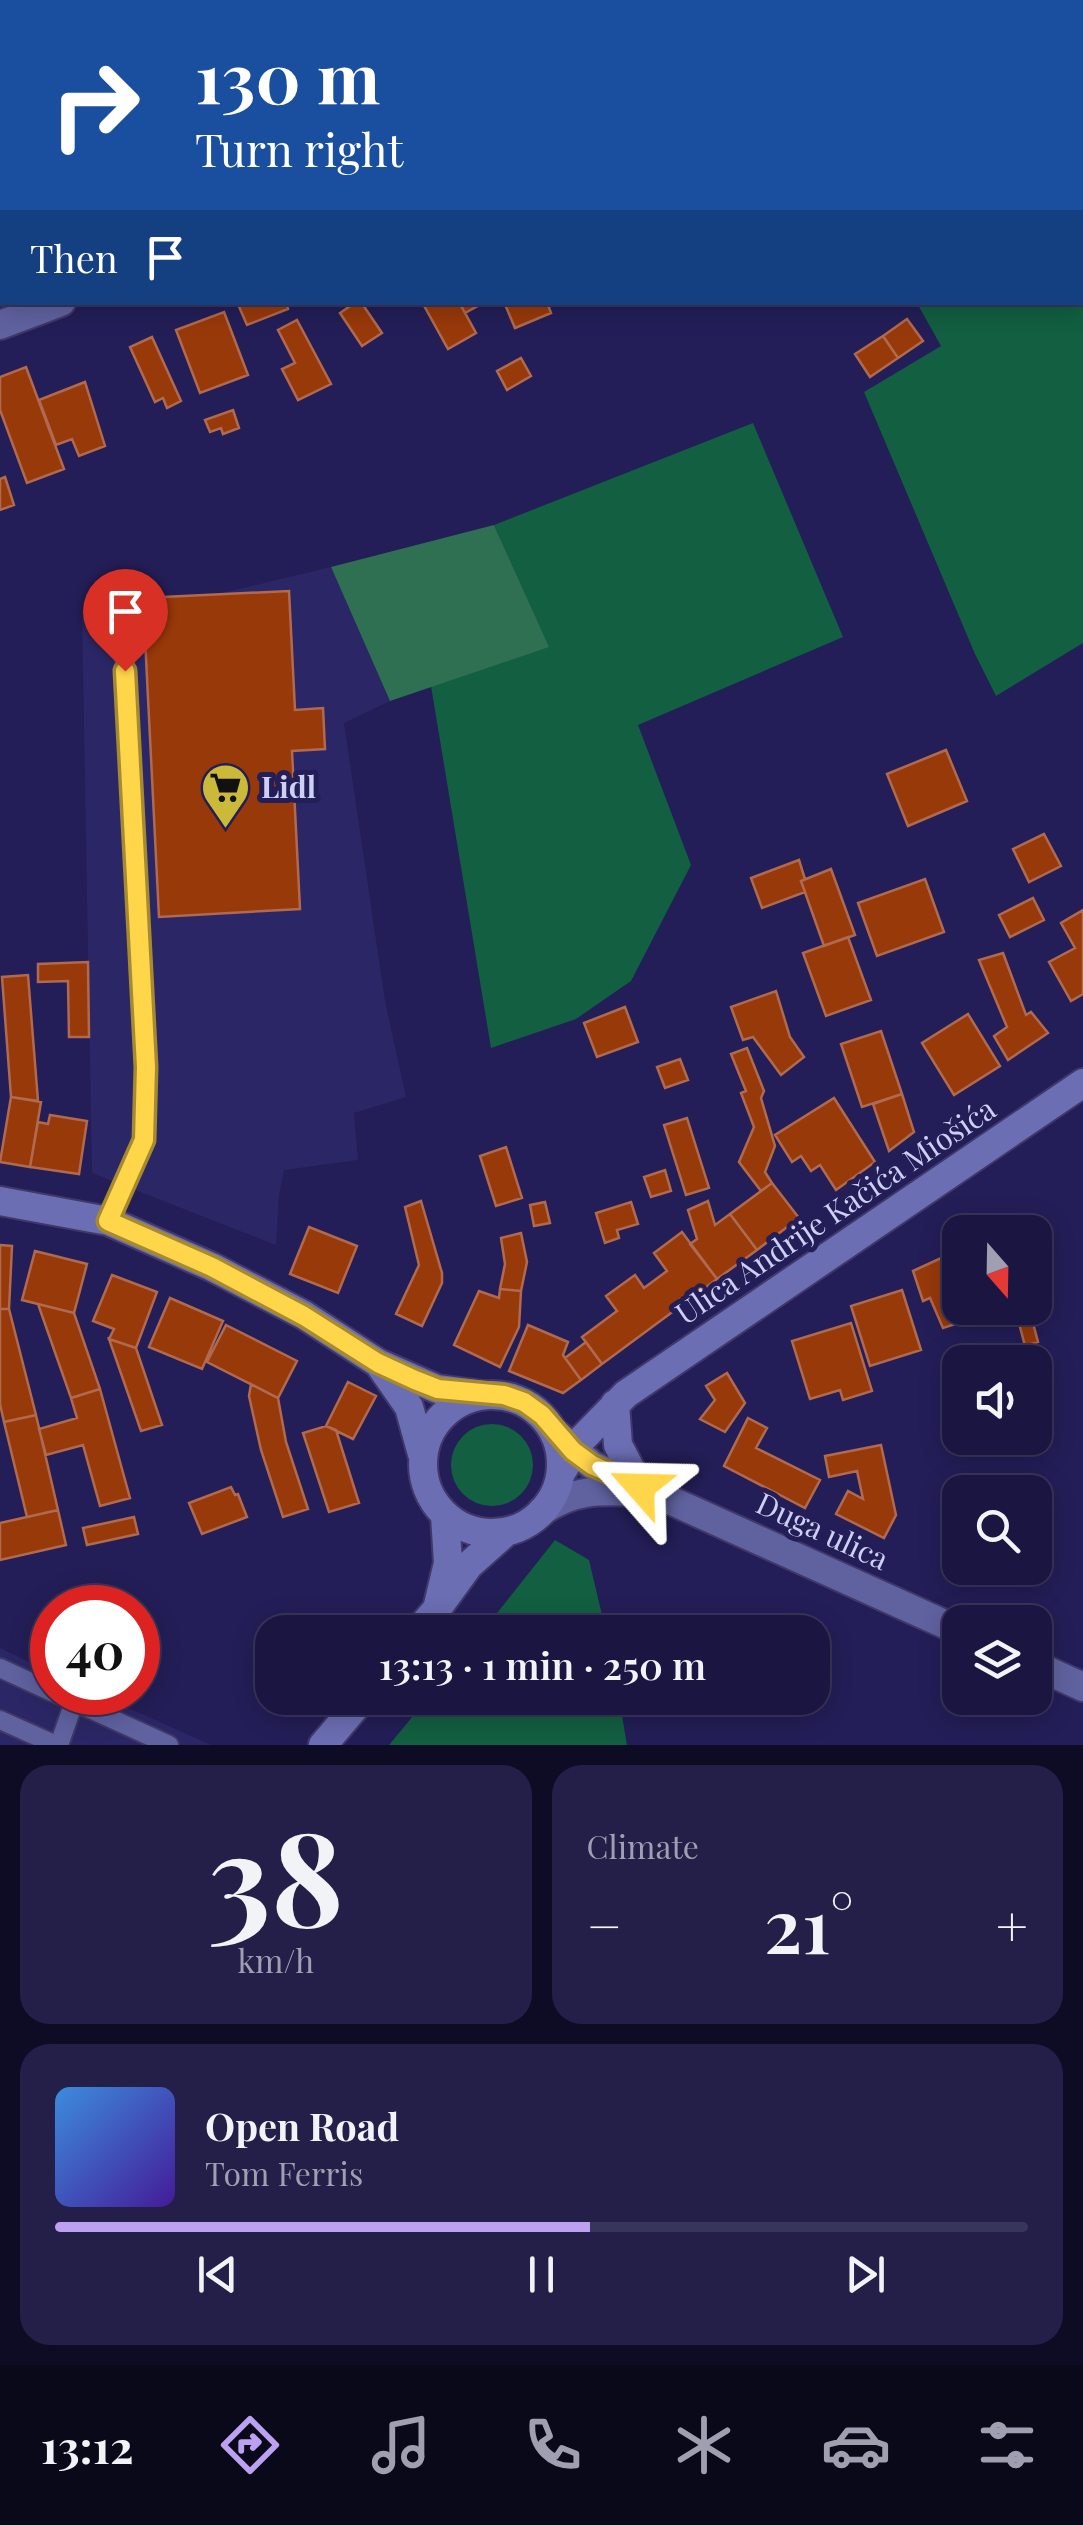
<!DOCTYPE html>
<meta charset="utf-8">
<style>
:root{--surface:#1a1641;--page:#231f48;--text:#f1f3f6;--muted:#9f9fb1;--line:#38355a;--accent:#bca0f2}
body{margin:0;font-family:"Playfair Display",serif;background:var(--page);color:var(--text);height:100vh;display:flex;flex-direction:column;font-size:38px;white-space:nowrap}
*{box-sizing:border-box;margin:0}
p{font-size:32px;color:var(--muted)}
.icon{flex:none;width:55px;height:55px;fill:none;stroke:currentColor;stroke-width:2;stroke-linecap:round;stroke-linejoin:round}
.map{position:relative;height:1745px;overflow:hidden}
.panel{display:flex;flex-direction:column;gap:20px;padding:20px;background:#0e0c24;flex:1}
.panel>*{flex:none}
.top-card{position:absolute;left:0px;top:0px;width:1085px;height:305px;box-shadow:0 5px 25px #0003,0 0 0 2px var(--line);background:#1a4fa0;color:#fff;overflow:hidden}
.needle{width:65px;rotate:160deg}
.tools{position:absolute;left:942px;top:1215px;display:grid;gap:20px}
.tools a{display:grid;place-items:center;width:110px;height:110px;border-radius:20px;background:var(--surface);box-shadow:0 5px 25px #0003,0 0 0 2px var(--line);font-size:50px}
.speed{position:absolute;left:30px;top:1585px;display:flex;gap:20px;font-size:50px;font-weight:700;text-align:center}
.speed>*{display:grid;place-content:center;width:130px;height:130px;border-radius:50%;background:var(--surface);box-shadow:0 5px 25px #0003,0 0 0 2px var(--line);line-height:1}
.speed .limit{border:15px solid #d22;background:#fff;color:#111}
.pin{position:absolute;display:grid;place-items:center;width:85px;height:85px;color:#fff;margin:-102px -42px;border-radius:50% 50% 50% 0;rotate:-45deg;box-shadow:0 0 10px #0007}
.pin .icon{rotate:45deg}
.me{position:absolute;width:110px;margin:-55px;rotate:295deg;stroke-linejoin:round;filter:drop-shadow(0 0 8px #0008)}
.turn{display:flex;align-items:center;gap:35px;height:210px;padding:0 30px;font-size:45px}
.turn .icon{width:130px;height:130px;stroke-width:2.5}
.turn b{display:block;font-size:70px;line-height:85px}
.then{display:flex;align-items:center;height:95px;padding:0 30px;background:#0003;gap:20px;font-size:38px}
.big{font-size:75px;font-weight:600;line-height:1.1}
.panel .widget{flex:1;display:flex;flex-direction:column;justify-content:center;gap:15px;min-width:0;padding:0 35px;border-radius:30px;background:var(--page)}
.panel .dial{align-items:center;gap:0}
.dial b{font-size:130px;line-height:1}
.song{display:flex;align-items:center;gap:30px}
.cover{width:120px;height:120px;border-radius:15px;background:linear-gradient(135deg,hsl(210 70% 55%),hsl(260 70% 35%))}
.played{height:10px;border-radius:5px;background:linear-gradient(90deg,var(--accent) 55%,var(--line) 55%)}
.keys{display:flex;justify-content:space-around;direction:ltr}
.heat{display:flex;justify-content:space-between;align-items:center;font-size:55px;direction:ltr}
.panel .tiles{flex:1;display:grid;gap:20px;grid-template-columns:1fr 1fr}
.widget:last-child{grid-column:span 2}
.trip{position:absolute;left:255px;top:1615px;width:575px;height:100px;border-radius:30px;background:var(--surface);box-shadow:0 5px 25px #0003,0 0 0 2px var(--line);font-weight:600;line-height:100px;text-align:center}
.tab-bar{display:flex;height:160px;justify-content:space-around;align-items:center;background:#0a091a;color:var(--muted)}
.tab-bar .icon{width:70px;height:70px}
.tab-bar .selected{color:var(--accent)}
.tab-bar b{font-size:45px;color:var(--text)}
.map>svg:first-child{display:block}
.built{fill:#2b2766}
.green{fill:#125f41}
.forest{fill:#2f7053}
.building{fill:#98390a;stroke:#b06a4f;stroke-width:2.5}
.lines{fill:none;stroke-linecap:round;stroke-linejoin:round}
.service-casing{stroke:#40386a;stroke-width:22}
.minor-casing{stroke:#40386a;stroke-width:32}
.tertiary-casing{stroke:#40386a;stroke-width:32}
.secondary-casing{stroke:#40386a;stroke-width:32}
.service{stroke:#6062a0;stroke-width:18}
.minor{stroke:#6062a0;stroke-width:28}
.tertiary{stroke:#6062a0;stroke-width:28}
.secondary{stroke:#6c6eb4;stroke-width:28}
.route-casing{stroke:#a68a30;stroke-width:25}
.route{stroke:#ffd54a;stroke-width:18}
.labels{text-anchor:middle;stroke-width:10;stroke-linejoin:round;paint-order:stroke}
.poi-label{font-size:30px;font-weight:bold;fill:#cdd0f3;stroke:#231e57;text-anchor:start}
.street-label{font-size:30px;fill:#cdd0f3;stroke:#231e57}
</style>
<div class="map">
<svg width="1083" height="1745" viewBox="0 0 1083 1745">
<rect width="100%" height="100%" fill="#231e57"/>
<path class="built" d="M331,567L390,701L344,723L385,1001L406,1097L354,1113L358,1160L284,1170L279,1195L276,1245L92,1173L82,612L110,610L143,598L214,595Z
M0,1648L52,1673V1692L95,1693L211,1745H0Z"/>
<path class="green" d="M1083,53V643L996,696L975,654L864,392L941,346L917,303L1082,302Z
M753,423L843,637L638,725L691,865L631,981L576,1019L491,1048L431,686L548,646L494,525Z
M451 1465a41 41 0 1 1 82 0a41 41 0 1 1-82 0Z
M555,1540L589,1560L606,1632H482Z
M428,1698H619L627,1745H389Z"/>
<path class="forest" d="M494,525L549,647L390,701L331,567Z"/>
<path class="building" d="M163,0H218L219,2H164Z
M568,0H639L640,2H565Z
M0,228L2,235L0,299Z
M237,302H286L288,309L247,325Z
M356,302H361L382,333L362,346L340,313Z
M422,302H459L476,333L448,349Z
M459,302H485L465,313Z
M504,302H547L551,313L515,328Z
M224,312L248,375L200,393L176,330Z
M907,319L923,341L898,358L883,336Z
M297,320L331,384L298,400L282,369L295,363L278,330Z
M883,336L898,358L870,377L855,354Z
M152,337L181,401L167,408L163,398L155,402L130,347Z
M521,358L531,376L507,390L497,371Z
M26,367L64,469L27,483L0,410V377Z
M85,382L105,446L79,456L72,439L56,445L39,400Z
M233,410L239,428L223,434L221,428L210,432L205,420Z
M5,477L14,505L0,510V479Z
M289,591L295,710L323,708L325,749L292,751L300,909L159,917L143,598Z
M946,750L967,801L908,826L887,774Z
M1044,834L1061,866L1029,882L1013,849Z
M799,860L805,879L801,881L805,892L762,908L751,878Z
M831,869L855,935L824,946L801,881Z
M925,879L944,932L877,956L858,903Z
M1033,898L1044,920L1010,937L999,915Z
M1083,910V994L1071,1001L1049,962L1075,948L1061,923Z
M848,937L871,1000L826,1016L803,953Z
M1003,953L1026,1015L1031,1012L1048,1033L1008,1060L994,1036L1007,1027L979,960Z
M88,962L89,1037H69L68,981L38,982V964Z
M28,975L38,1101L11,1097L2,977Z
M776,991L790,1037L804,1057L781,1075L753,1037L743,1040L731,1007Z
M625,1007L638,1042L597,1057L584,1023Z
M968,1014L1000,1066L954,1095L922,1043Z
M881,1031L902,1094L862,1107L841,1044Z
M747,1048L764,1091L761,1098L775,1146L765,1172L772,1183L761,1191L739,1162L754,1127L741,1093L746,1091L731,1054Z
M680,1059L688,1080L665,1088L657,1067Z
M902,1094L914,1132L889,1151L873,1104Z
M11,1097L41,1102L30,1167L0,1162Z
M834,1098L875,1162L836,1190L820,1165L811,1171L801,1156L792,1162L775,1135Z
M50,1115L87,1121L79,1174L30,1167L38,1122L48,1124Z
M687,1118L709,1188L686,1195L664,1125Z
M506,1147L522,1198L496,1206L480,1156Z
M665,1170L671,1191L651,1197L644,1177Z
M772,1183L799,1218L757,1250L730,1214Z
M421,1201L442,1273V1283L422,1326L396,1314L419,1265L405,1207Z
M708,1201L715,1225L730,1214L757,1250L717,1279L690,1244L697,1239L688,1210Z
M545,1202L550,1223L534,1226L530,1205Z
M631,1202L638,1224L617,1230L619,1238L605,1243L596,1213Z
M309,1227L357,1246L338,1293L290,1274Z
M682,1232L717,1279L602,1364L582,1337L617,1311L606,1296L635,1275L644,1288L667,1271L654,1253Z
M521,1233L527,1262L521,1291L500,1289L505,1264L501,1238Z
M0,1245L12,1246L9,1309H0Z
M35,1251L87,1264L74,1313L22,1300Z
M950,1254L960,1276V1308H964L968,1320L943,1328L930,1298L923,1301L913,1271Z
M1039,1265L1052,1308L1031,1315L1029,1308H1035V1266Z
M112,1275L157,1292L136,1348L109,1339L114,1329L93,1321Z
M500,1289L521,1291L519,1327L500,1367L454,1345L479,1291L499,1298Z
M902,1290L921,1350L870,1366L851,1306Z
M170,1298L223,1321L202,1369L149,1347Z
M38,1304L74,1313L100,1389L71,1398Z
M1015,1308H1029L1038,1342L1025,1346Z
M0,1309H9L36,1415L4,1422L0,1404Z
M851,1323L872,1391L843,1400L840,1390L810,1399L792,1341Z
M226,1325L297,1361L278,1398L207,1362Z
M528,1325L568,1342L563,1355L581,1380L563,1393L509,1371Z
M109,1339L136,1348L162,1425L141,1431Z
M586,1342L602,1364L581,1380L565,1358Z
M727,1373L745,1403L725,1432L700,1419L715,1400L706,1386Z
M348,1382L376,1396L353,1439L326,1426Z
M251,1384L278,1398L286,1442L308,1509L283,1517L261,1450L249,1396Z
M100,1389L130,1498L100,1506L83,1445L46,1455L39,1429L77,1418L71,1398Z
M36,1415L58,1510L27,1517L4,1422Z
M748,1418L767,1428L756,1448L820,1480L805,1508L724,1466Z
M326,1426L336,1430L359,1503L329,1512L303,1433Z
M881,1445L896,1515L884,1538L836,1514L848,1491L863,1499L857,1471L829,1477L825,1456Z
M231,1487L235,1495L238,1494L247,1517L202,1534L189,1503Z
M58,1510L66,1545L0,1560V1523Z
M134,1517L138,1534L87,1545L83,1528Z"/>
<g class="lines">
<defs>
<path id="service" d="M108,1221L144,1139L146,1067L123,633
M0,1668L52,1692
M53,1692L169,1745
M0,1720L56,1745
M59,1745L74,1702"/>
<path id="minor" d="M676,2V0
M0,325L61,302"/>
<path id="tertiary" d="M554,1432L592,1465L960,1631
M542,1511C573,1490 597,1490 634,1492
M1035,1665L1083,1687"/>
<path id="secondary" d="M0,1201L108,1221L212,1267L304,1315L378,1363L437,1389L483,1395
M379,1364L409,1407L422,1454
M423 1464a69 69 0 1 1 138 0a69 69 0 1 1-138 0Z
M615,1404L618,1445L640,1487
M561,1473L582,1439L626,1394L1083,1083
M445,1515L448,1563L437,1609L469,1565L506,1532
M417,1632L437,1609
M323,1745L363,1698"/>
</defs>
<use href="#service" class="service-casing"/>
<use href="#minor" class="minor-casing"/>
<use href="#tertiary" class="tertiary-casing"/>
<use href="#secondary" class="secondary-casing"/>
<use href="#service" class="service"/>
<use href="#minor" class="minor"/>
<use href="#tertiary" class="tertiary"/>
<use href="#secondary" class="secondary"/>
</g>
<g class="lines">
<defs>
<path id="route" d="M125,671L146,1067L144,1140L108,1221L212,1267L304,1316L378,1363L415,1380L438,1389L504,1395L524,1402L542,1415L573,1451L592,1465L640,1487"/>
</defs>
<use href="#route" class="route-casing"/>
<use href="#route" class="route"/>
</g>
<defs>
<symbol id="supermarket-pin" viewBox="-11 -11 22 30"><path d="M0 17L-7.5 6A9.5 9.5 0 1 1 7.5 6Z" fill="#cbba39" stroke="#231e57"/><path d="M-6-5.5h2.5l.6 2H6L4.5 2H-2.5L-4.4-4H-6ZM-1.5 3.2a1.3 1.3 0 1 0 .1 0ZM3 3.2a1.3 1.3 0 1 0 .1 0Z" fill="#111"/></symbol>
</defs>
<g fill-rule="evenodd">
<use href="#supermarket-pin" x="198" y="760" width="55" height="75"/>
</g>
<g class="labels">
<g class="poi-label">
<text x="261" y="798">Lidl</text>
</g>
<g class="street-label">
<text transform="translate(836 1212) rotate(-34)" y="10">Ulica Andrije Kačića Miošića</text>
<text transform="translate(822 1532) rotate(25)" y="10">Duga ulica</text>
</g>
</g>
</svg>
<div class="tools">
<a><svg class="needle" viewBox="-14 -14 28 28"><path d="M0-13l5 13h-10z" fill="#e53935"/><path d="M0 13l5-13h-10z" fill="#9f9fb1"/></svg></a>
<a><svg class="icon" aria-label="sound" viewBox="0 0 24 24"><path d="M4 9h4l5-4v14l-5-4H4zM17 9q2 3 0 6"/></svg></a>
<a><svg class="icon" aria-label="search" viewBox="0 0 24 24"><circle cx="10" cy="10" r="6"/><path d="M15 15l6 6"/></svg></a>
<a><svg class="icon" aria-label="layers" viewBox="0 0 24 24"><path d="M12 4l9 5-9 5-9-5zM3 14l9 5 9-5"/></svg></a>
</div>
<div class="speed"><div class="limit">40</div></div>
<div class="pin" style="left:125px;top:671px;background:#d93025"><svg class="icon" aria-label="arrive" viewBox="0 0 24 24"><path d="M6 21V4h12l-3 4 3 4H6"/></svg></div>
<svg class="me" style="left:640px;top:1487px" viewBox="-20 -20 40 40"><path d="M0-17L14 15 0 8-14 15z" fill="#ffd54a" stroke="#fff" stroke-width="4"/></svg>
<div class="trip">13:13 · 1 min · 250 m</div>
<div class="top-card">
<div class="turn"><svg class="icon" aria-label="right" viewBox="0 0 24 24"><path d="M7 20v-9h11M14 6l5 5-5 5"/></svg><div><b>130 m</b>Turn right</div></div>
<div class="then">Then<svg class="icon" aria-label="arrive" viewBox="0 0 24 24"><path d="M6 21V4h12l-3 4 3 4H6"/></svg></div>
</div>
</div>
<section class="panel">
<div class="tiles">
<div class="widget dial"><b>38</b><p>km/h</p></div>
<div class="widget"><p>Climate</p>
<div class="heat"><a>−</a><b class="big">21°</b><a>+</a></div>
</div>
<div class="widget">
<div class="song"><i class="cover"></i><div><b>Open Road</b><p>Tom Ferris</p></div></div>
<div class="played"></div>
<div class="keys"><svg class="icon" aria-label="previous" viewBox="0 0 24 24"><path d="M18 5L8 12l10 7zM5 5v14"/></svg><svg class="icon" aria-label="pause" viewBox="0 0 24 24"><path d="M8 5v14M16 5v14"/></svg><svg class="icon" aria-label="next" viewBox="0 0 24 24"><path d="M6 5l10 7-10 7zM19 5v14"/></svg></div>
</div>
</div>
</section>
<nav class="tab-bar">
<b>13:12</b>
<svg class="icon selected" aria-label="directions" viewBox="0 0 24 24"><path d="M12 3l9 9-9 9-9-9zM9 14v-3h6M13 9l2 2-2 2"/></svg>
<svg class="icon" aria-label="music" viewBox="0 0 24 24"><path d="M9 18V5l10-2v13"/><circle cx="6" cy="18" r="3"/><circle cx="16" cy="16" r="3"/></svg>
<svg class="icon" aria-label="phone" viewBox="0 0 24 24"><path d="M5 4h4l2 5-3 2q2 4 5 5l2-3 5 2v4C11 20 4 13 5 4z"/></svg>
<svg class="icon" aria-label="climate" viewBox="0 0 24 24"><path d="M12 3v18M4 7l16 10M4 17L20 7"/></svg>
<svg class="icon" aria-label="car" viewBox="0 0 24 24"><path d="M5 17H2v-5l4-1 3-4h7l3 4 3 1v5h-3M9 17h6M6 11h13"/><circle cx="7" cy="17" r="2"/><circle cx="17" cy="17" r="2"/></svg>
<svg class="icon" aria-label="filters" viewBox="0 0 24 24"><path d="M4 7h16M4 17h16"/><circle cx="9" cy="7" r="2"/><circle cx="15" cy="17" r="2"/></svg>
</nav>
